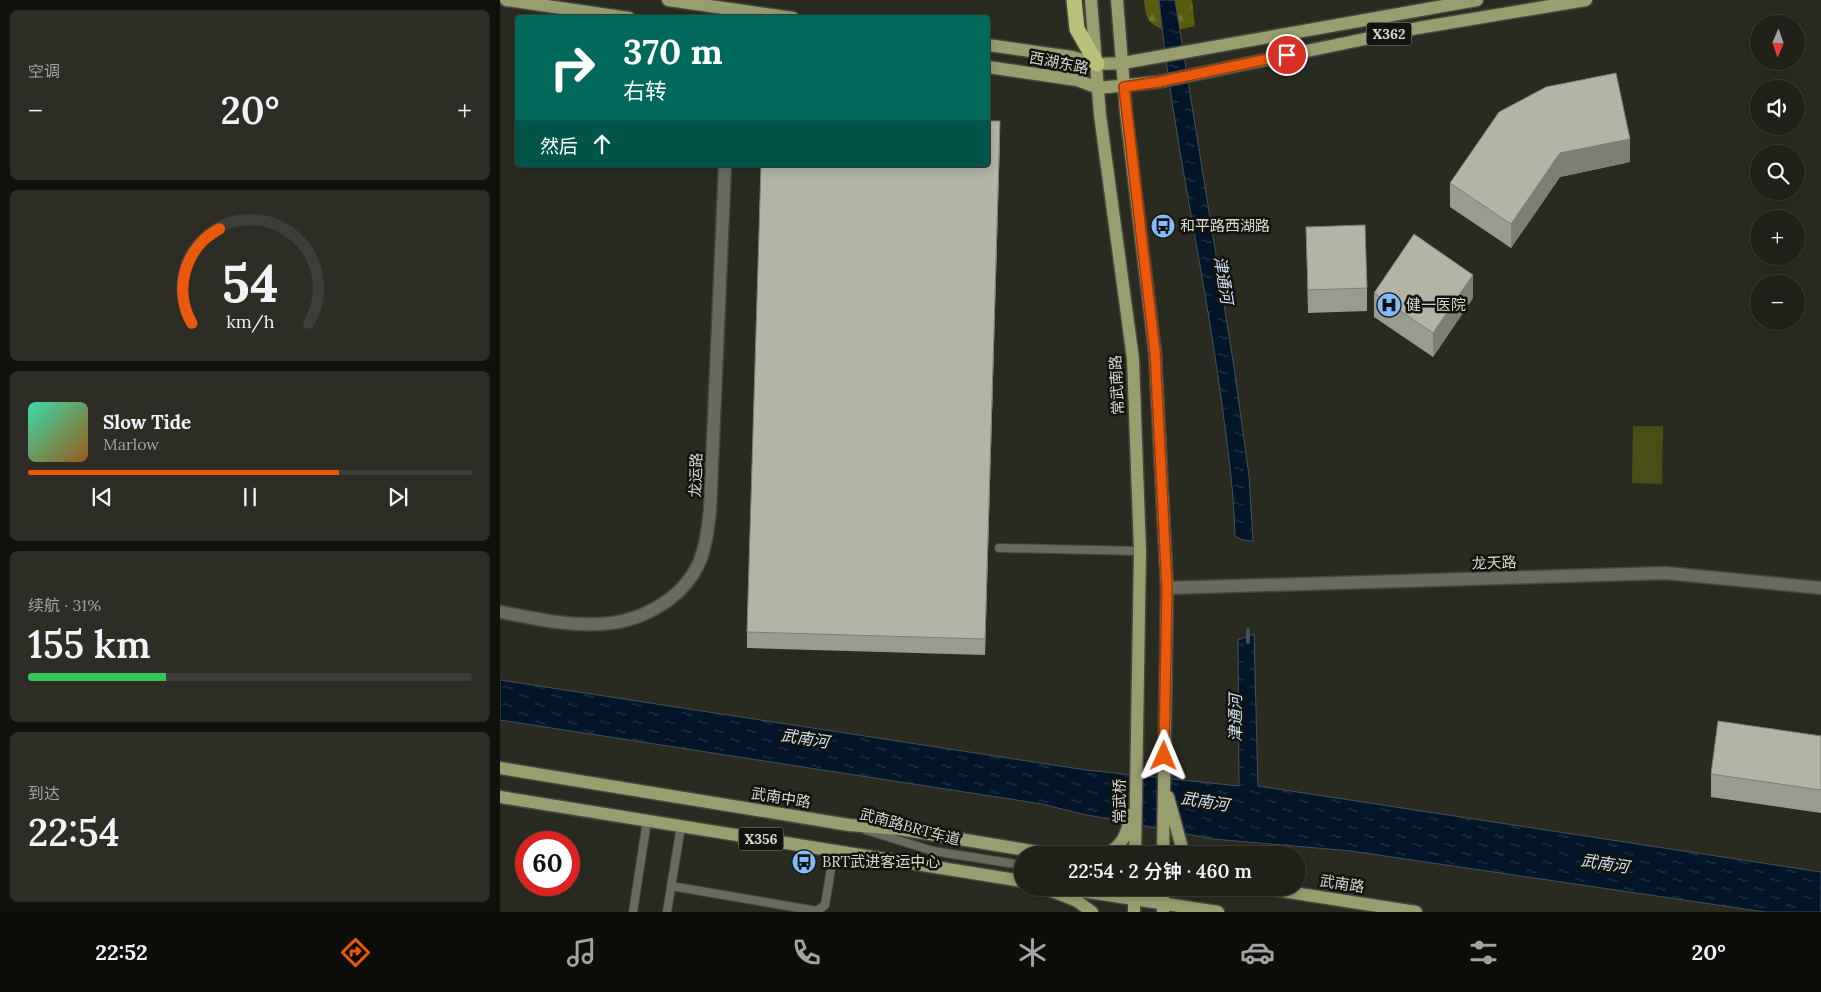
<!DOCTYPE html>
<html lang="zh">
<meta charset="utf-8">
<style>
:root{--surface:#202018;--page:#2d2d25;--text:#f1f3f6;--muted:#a2a3a2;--line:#3d3e37;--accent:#ea580c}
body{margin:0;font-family:Lora,"Noto Sans SC",serif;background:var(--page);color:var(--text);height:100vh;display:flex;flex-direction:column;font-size:19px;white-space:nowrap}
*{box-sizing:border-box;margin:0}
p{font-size:16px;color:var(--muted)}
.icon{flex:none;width:28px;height:28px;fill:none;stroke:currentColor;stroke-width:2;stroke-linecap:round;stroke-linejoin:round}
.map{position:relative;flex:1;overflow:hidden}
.details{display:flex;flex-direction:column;gap:10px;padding:10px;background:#12120d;width:500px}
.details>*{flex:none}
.hud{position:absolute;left:15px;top:15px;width:475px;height:152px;border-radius:5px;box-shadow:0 2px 12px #0003,0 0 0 1px var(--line);background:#00695c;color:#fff;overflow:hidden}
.needle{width:32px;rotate:182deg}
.controls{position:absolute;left:1250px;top:15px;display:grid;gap:10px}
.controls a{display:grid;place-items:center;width:55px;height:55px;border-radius:50%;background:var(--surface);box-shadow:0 2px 12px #0003,0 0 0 1px var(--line);font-size:25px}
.speed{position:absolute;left:15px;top:831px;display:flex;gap:10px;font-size:25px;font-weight:700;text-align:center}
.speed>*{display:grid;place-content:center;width:65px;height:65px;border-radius:50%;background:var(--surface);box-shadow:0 2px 12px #0003,0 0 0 1px var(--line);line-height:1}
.speed .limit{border:8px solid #d22;background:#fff;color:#111}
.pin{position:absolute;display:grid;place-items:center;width:42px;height:42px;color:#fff;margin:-21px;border:2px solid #fff;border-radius:50%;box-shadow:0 1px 5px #0007}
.me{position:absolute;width:55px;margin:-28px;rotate:1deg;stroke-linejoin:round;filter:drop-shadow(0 0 4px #0008)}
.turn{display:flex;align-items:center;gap:18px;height:105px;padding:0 25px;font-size:22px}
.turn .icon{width:65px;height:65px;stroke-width:2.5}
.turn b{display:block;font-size:35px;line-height:42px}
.then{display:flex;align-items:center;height:48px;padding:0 25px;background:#0003;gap:10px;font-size:19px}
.big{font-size:38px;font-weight:600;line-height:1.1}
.details .tile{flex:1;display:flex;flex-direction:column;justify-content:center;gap:8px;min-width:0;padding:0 18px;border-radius:8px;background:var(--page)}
.details .dial{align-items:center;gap:0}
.dial svg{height:130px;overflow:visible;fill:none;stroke:var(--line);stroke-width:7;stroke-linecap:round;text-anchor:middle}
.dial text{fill:var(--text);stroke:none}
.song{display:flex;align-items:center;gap:15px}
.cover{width:60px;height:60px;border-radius:8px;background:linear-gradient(135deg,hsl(160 70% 55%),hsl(30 70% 35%))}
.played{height:5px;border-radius:2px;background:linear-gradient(90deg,var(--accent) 70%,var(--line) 70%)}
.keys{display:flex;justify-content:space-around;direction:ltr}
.heat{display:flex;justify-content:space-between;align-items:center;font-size:28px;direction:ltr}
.charge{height:8px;border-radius:4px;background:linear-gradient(90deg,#34c759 31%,var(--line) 0)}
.trip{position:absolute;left:514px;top:846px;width:292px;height:50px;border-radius:25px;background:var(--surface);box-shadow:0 2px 12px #0003,0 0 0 1px var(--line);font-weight:600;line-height:50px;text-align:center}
.tab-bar{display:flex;height:80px;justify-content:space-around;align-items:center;background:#0d0d0a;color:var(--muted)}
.tab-bar .icon{width:35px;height:35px}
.tab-bar .current{color:var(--accent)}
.tab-bar b{font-size:22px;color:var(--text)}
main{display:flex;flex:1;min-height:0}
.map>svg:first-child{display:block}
.forest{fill:url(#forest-firs)}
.garden{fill:#494d16}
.water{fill:url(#water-ripples);stroke:#42505b}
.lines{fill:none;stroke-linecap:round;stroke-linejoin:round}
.stream{stroke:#42505b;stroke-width:4}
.service-casing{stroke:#46473d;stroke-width:10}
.minor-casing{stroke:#46473d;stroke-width:15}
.tertiary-casing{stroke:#46473d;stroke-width:15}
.primary-casing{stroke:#46473d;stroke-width:15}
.motorway-casing{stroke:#46473d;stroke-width:18}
.service{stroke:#696b5e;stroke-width:8}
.minor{stroke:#696b5e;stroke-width:12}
.tertiary{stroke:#696b5e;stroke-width:12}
.primary{stroke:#989e6f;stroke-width:12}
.motorway{stroke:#b8c07a;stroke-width:15}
.wall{fill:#999b8f}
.shaded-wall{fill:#7d7e74}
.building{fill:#b2b4a6;stroke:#7d7e74}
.route-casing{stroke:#983908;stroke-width:12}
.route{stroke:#ea580c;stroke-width:9}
.labels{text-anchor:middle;stroke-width:5;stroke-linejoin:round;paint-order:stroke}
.shield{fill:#13130e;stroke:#9c9d96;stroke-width:1}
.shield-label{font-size:14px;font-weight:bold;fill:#d7d8d1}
.street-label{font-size:15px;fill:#d7d8d1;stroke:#13130e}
.poi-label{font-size:15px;fill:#d7d8d1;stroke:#13130e;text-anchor:start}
.water-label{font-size:16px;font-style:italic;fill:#d1e1f3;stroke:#13130e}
</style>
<main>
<section class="details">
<div class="tile"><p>空调</p>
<div class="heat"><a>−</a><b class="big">20°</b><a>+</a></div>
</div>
<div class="tile dial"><svg viewBox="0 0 100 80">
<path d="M14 69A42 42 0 1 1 86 69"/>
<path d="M14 69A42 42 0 0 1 31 11" stroke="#ea580c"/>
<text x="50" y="56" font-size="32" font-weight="700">54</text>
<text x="50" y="72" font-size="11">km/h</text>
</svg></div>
<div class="tile">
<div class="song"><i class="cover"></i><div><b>Slow Tide</b><p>Marlow</p></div></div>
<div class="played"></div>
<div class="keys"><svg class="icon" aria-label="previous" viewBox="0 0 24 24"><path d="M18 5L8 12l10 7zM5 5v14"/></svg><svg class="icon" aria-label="pause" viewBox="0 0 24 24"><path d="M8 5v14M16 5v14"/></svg><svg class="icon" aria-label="next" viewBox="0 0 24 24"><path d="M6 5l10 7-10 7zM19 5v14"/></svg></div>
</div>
<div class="tile"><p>续航 · 31%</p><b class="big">155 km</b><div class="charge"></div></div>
<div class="tile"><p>到达</p><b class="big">22:54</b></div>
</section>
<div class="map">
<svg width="1321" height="912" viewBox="0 0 1321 912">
<defs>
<pattern id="forest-firs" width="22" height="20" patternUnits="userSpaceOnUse" patternTransform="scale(1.25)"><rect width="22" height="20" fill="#575c0e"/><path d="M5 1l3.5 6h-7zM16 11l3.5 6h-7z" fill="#6e7330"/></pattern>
<pattern id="water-ripples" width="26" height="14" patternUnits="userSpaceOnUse" patternTransform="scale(1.25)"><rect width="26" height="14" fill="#021529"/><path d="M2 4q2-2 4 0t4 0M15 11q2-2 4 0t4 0" fill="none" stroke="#263647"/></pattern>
</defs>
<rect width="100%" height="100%" fill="#2a2b20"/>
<path class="forest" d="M644,0H659L662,29C646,22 646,17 644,0Z
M675,0H692L695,26L678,30Z"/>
<path class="garden" d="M1133,426H1163L1162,484L1132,483Z"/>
<path class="water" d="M659,0H675L734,367L749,476L753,541L742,540L735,536C734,489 727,443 721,397C703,264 672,133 659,0Z
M754,634L758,786L1321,872V912H1265L851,851L713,839L582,814L542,804L0,720V680L586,770L739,786L738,640Z"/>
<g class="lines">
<path class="stream" d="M748,642V630"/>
<defs>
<path id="service" d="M499,548L640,551
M366,830L433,851L522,865
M171,886L317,911L325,905L334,851
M133,912L147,821
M167,912L181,826"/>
<path id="minor" d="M0,612C33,618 66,626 99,624C139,623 182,600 199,563C206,546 208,528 210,510L225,165"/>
<path id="tertiary" d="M667,588L1166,573L1321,588"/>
<path id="primary" d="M6,0L129,18
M168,0L293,18
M591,0L600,115L633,359L640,551L635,855
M617,0L626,112L655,353L667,588L663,855
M488,45L572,57L597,64L623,63L977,0
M488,67L577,80L598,88L658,82L918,28L1086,0
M0,768L349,825L399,829L557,855
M0,797L522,881
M668,797L684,855
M605,855C622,846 628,834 630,815
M544,888L577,901L592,912
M562,888L718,912
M663,888V912
M762,888L916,912
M634,912V888"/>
<path id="motorway" d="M574,0L577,29L597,64"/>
</defs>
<use href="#service" class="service-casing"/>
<use href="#minor" class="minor-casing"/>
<use href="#tertiary" class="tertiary-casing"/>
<use href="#primary" class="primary-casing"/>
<use href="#motorway" class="motorway-casing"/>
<use href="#service" class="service"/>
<use href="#minor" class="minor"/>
<use href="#tertiary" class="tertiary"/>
<use href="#primary" class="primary"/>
<use href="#motorway" class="motorway"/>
</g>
<path class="wall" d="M500,137L485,655L247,648V632Z
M1130,162L1060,177L1011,248L950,207V183Z
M806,227L867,288V311L808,313Z
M874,293L973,298L933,357L874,317Z
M1321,736V813L1211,797V774Z"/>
<path class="shaded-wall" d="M500,121V137L485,655V639Z
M1130,139V162L1060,177L1011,248V224L1060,153Z
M973,275V298L933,357V333Z"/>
<path class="building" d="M1116,73L1130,139L1060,153L1011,224L950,183L999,112L1046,87Z
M488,121H500L485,639L247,632L261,165H488Z
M865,225L867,288L808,290L806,227Z
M914,234L973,275L933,333L874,293Z
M1218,721L1321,736V790L1211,774Z"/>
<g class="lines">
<defs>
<path id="route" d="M664,756L667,588L655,352L624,87L658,82L787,55"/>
</defs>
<use href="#route" class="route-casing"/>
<use href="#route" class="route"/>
</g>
<defs>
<symbol id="bus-disc" viewBox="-11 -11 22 22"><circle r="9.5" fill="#81bcfa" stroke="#13130e"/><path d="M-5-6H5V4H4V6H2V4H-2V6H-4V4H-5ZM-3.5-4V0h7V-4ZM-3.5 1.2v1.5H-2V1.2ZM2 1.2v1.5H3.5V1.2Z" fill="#111"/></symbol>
<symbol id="hospital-disc" viewBox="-11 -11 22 22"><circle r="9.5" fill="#81bcfa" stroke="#13130e"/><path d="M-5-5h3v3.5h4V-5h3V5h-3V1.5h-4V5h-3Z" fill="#111"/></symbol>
</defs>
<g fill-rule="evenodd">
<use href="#bus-disc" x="649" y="212" width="28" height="28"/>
<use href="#hospital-disc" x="875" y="291" width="28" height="28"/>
<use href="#bus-disc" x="290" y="848" width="28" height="28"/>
</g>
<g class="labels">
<g class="shield">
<rect x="866.5" y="22.5" width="45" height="23" rx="4"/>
<rect x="238.5" y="827.5" width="45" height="23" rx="4"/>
</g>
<g class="shield-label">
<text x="889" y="39">X362</text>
<text x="261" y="844">X356</text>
</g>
<g class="street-label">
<text transform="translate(559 63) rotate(11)" y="5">西湖东路</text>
<text transform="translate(617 385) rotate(-93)" y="5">常武南路</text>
<text transform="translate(196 475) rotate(-88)" y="5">龙运路</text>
<text transform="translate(994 563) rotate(-2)" y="5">龙天路</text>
<text transform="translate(281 798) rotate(9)" y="5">武南中路</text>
<text transform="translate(620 801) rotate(-90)" y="5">常武桥</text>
<text transform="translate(410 827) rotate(15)" y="5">武南路BRT车道</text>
<text transform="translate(842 884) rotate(9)" y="5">武南路</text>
</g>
<g class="poi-label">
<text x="680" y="231">和平路西湖路</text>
<text x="906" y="310">健一医院</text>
<text x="322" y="867">BRT武进客运中心</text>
</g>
<g class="water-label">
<text transform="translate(724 280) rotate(81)" y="6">津通河</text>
<text transform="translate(735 718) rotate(-90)" y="6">津通河</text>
<text transform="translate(305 738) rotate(9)" y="6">武南河</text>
<text transform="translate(705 801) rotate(9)" y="6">武南河</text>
<text transform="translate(1105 863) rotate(9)" y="6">武南河</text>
</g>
</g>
</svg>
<div class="controls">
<a><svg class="needle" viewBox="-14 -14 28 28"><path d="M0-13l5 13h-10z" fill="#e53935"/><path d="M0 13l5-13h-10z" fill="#a2a3a2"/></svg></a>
<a><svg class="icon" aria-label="sound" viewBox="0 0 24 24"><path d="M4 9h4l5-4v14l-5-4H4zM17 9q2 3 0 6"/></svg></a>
<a><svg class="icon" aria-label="search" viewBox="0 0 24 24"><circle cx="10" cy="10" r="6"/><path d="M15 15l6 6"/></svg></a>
<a>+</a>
<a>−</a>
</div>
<div class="speed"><div class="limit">60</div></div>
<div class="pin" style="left:787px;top:55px;background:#d93025"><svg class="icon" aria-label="arrive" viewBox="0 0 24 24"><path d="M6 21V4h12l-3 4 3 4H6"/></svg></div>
<svg class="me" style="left:664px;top:756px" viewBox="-20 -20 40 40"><path d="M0-17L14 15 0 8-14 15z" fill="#ea580c" stroke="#fff" stroke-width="4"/></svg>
<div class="trip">22:54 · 2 分钟 · 460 m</div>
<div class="hud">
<div class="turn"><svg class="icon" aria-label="right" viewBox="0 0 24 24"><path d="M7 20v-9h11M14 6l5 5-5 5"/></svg><div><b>370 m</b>右转</div></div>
<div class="then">然后<svg class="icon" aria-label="ahead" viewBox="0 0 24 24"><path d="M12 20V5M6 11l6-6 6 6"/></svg></div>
</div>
</div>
</main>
<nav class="tab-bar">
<b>22:52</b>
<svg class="icon current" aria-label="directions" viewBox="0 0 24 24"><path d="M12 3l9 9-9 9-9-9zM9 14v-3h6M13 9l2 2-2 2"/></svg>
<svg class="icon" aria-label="music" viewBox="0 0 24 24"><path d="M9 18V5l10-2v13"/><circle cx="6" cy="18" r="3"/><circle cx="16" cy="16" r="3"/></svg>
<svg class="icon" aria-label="phone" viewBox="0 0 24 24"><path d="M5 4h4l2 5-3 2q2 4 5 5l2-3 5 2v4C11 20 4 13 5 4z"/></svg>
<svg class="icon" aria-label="climate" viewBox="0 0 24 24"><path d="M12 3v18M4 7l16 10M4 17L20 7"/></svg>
<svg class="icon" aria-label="car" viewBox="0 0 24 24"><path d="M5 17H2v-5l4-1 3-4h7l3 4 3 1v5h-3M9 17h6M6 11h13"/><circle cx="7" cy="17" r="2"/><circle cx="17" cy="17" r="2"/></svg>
<svg class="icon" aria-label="filters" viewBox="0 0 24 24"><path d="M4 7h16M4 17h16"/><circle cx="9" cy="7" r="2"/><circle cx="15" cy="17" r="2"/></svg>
<b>20°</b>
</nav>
